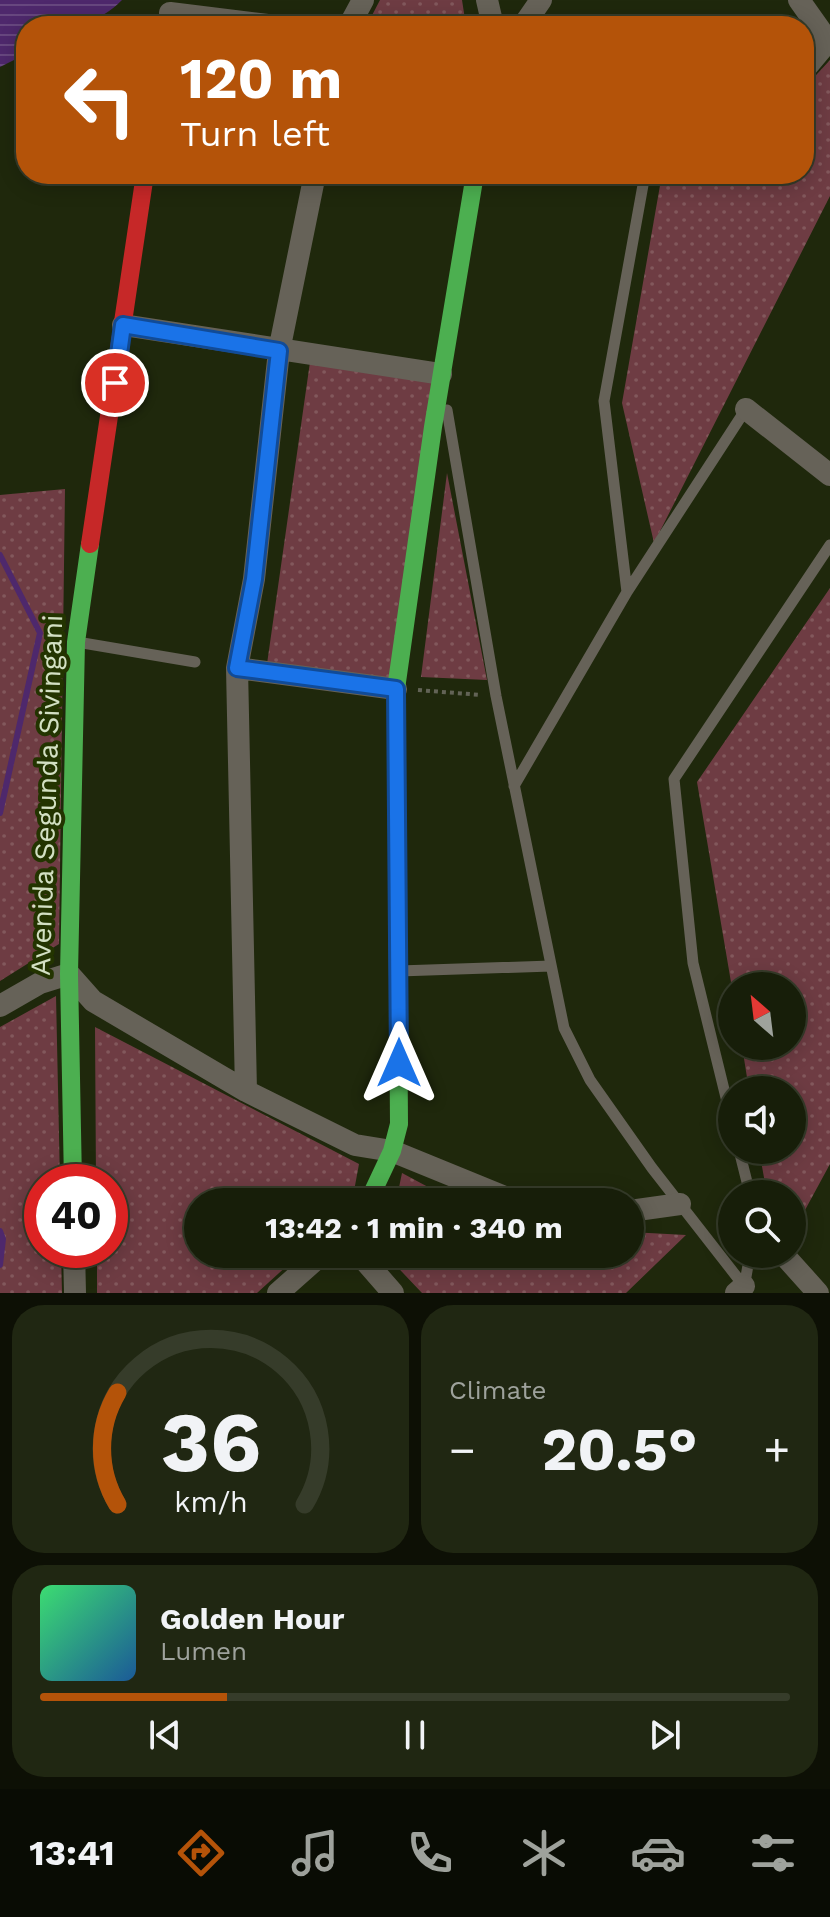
<!DOCTYPE html>
<meta charset="utf-8">
<style>
:root{--surface:#171e09;--page:#202712;--text:#f1f3f6;--muted:#9ea29c;--line:#363c2a;--accent:#b45309}
body{margin:0;font-family:"Work Sans",sans-serif;background:var(--page);color:var(--text);height:100vh;display:flex;flex-direction:column;font-size:30px;white-space:nowrap}
*{box-sizing:border-box;margin:0}
p{font-size:26px;color:var(--muted)}
.icon{flex:none;width:44px;height:44px;fill:none;stroke:currentColor;stroke-width:2;stroke-linecap:round;stroke-linejoin:round}
.map{position:relative;height:1293px;overflow:hidden}
.panel{display:flex;flex-direction:column;gap:12px;padding:12px;background:#0d1005;flex:1}
.panel>*{flex:none}
.guide{position:absolute;left:16px;top:16px;width:798px;height:168px;border-radius:32px;box-shadow:0 4px 20px #0003,0 0 0 2px var(--line);background:#b45309;color:#fff;overflow:hidden}
.needle{width:52px;rotate:332deg}
.tools{position:absolute;left:718px;top:972px;display:grid;gap:16px}
.tools a{display:grid;place-items:center;width:88px;height:88px;border-radius:50%;background:var(--surface);box-shadow:0 4px 20px #0003,0 0 0 2px var(--line);font-size:40px}
.speed{position:absolute;left:24px;top:1164px;display:flex;gap:16px;font-size:40px;font-weight:700;text-align:center}
.speed>*{display:grid;place-content:center;width:104px;height:104px;border-radius:50%;background:var(--surface);box-shadow:0 4px 20px #0003,0 0 0 2px var(--line);line-height:1}
.speed .limit{border:12px solid #d22;background:#fff;color:#111}
.pin{position:absolute;display:grid;place-items:center;width:68px;height:68px;color:#fff;margin:-34px;border:4px solid #fff;border-radius:50%;box-shadow:0 2px 8px #0007}
.me{position:absolute;width:88px;margin:-44px;rotate:0deg;stroke-linejoin:round;filter:drop-shadow(0 0 6px #0008)}
.turn{display:flex;align-items:center;gap:28px;height:168px;padding:0 32px;font-size:36px}
.turn .icon{width:104px;height:104px;stroke-width:2.5}
.turn b{display:block;font-size:56px;line-height:68px}
.big{font-size:60px;font-weight:700;line-height:1.1}
.panel .tile{flex:1;display:flex;flex-direction:column;justify-content:center;gap:12px;min-width:0;padding:0 28px;border-radius:32px;background:var(--page)}
.panel .dial{align-items:center;gap:0}
.dial svg{height:208px;overflow:visible;fill:none;stroke:var(--line);stroke-width:7;stroke-linecap:round;text-anchor:middle}
.dial text{fill:var(--text);stroke:none}
.song{display:flex;align-items:center;gap:24px}
.cover{width:96px;height:96px;border-radius:12px;background:linear-gradient(135deg,hsl(140 70% 55%),hsl(210 70% 35%))}
.played{height:8px;border-radius:4px;background:linear-gradient(90deg,var(--accent) 25%,var(--line) 25%)}
.keys{display:flex;justify-content:space-around;direction:ltr}
.heat{display:flex;justify-content:space-between;align-items:center;font-size:44px;direction:ltr}
.panel .tiles{flex:1;display:grid;gap:12px;grid-template-columns:1fr 1fr}
.tile:last-child{grid-column:span 2}
.trip{position:absolute;left:184px;top:1188px;width:460px;height:80px;border-radius:40px;background:var(--surface);box-shadow:0 4px 20px #0003,0 0 0 2px var(--line);font-weight:700;line-height:80px;text-align:center}
.tabs{display:flex;height:128px;justify-content:space-around;align-items:center;background:#090c04;color:var(--muted)}
.tabs .icon{width:56px;height:56px}
.tabs .on{color:var(--accent)}
.tabs b{font-size:36px;color:var(--text)}
.map>svg:first-child{display:block}
.grass{fill:url(#grass-dots)}
.water{fill:url(#water-rules)}
.lines{fill:none;stroke-linecap:round;stroke-linejoin:round}
.stream{stroke:#4e286c;stroke-width:6}
.path{stroke:#626356;stroke-width:4;stroke-dasharray:4 4;stroke-linecap:butt}
.lane{stroke:#666258;stroke-width:11}
.street{stroke:#666258;stroke-width:22}
.fast{stroke:#4caf50;stroke-width:18}
.jam{stroke:#c62828;stroke-width:18}
.route-casing{stroke:#114b97;stroke-width:20}
.route{stroke:#1a73e8;stroke-width:14}
.labels{text-anchor:middle;stroke-width:8;stroke-linejoin:round;paint-order:stroke}
.street-label{font-size:28px;fill:#d3e0c3;stroke:#233400}
</style>
<div class="map">
<svg width="830" height="1293" viewBox="0 0 830 1293">
<defs>
<pattern id="grass-dots" width="8" height="8" patternUnits="userSpaceOnUse" patternTransform="scale(2)"><rect width="8" height="8" fill="#6e3c43"/><path d="M2 2h.1M6 6h.1" fill="none" stroke="#82585c" stroke-width="1.8" stroke-linecap="round"/></pattern>
<pattern id="water-rules" width="6" height="5" patternUnits="userSpaceOnUse" patternTransform="scale(2)"><rect width="6" height="5" fill="#4e286c"/><path d="M0 2.5h6" fill="none" stroke="#67477f"/></pattern>
</defs>
<rect width="100%" height="100%" fill="#1f280c"/>
<path class="grass" d="M380,0H462L466,26L367,25Z
M830,60V196L654,543L622,403L662,174H804V88Z
M310,362L433,379L392,681L267,664Z
M447,473L487,680L421,677Z
M65,489L59,944L0,981V495Z
M830,588V1164L792,1234V1194H767L759,1150H792V1090H749L742,1046H792V986L732,988L697,782Z
M56,996L60,1182H42V1250H61L62,1293H0V1027Z
M95,1027L359,1164L354,1191L348,1202H198V1254H300L257,1293H97V1250H110V1182H96Z
M402,1173L456,1202H396Z
M630,1232L686,1235L626,1293H422L385,1254H553L567,1262L570,1254H630Z"/>
<path class="water" d="M0,0H122C94,29 63,26 26,26V54L0,67Z"/>
<g class="lines">
<path class="stream" d="M0,555L40,633L0,813
M0,1231L3,1239L0,1265"/>
<path class="path" d="M418,690L481,695"/>
<path class="lane" d="M447,410L496,696L564,1028L590,1080L652,1168L744,1286
M627,592L604,401L645,174
M77,642L195,662
M514,786L627,592L746,409
M399,971L551,966
M732,1122L693,963L674,779L830,545
M739,1150L750,1194
M744,1288L750,1254"/>
<path class="street" d="M487,0L493,26
M799,0L828,41
M170,13L276,26
M349,26L363,0
M523,26L541,0
M804,70L830,39
M123,325L441,374
M746,409L830,475
M237,668L396,689
M0,1006L40,983L69,974L93,1001L246,1091L355,1145L392,1151L517,1202
M246,1091L237,668L254,579L279,351L315,174
M630,1211L680,1204
M74,1250L75,1293
M359,1254L393,1293
M783,1254L818,1293
M278,1293L322,1254
M736,1293L744,1286"/>
<path class="fast" d="M73,1182L69,974L76,642L90,544
M368,1202L392,1151L399,1124L396,689L433,427L475,174"/>
<path class="jam" d="M90,544L145,174"/>
</g>
<g class="lines">
<defs>
<path id="route" d="M115,383L123,325L279,351L254,579L237,668L396,689L399,1063"/>
</defs>
<use href="#route" class="route-casing"/>
<use href="#route" class="route"/>
</g>
<g class="labels">
<g class="street-label">
<text transform="translate(46 795) rotate(-88)" y="10">Avenida Segunda Sivingani</text>
</g>
</g>
</svg>
<div class="tools">
<a><svg class="needle" viewBox="-14 -14 28 28"><path d="M0-13l5 13h-10z" fill="#e53935"/><path d="M0 13l5-13h-10z" fill="#9ea29c"/></svg></a>
<a><svg class="icon" aria-label="sound" viewBox="0 0 24 24"><path d="M4 9h4l5-4v14l-5-4H4zM17 9q2 3 0 6"/></svg></a>
<a><svg class="icon" aria-label="search" viewBox="0 0 24 24"><circle cx="10" cy="10" r="6"/><path d="M15 15l6 6"/></svg></a>
</div>
<div class="speed"><div class="limit">40</div></div>
<div class="pin" style="left:115px;top:383px;background:#d93025"><svg class="icon" aria-label="arrive" viewBox="0 0 24 24"><path d="M6 21V4h12l-3 4 3 4H6"/></svg></div>
<svg class="me" style="left:399px;top:1063px" viewBox="-20 -20 40 40"><path d="M0-17L14 15 0 8-14 15z" fill="#1a73e8" stroke="#fff" stroke-width="4"/></svg>
<div class="trip">13:42 · 1 min · 340 m</div>
<div class="guide">
<div class="turn"><svg class="icon" aria-label="left" viewBox="0 0 24 24"><path d="M17 20v-9H6M10 6l-5 5 5 5"/></svg><div><b>120 m</b>Turn left</div></div>
</div>
</div>
<section class="panel">
<div class="tiles">
<div class="tile dial"><svg viewBox="0 0 100 80">
<path d="M14 69A42 42 0 1 1 86 69"/>
<path d="M14 69A42 42 0 0 1 14 26" stroke="#b45309"/>
<text x="50" y="56" font-size="32" font-weight="700">36</text>
<text x="50" y="72" font-size="11">km/h</text>
</svg></div>
<div class="tile"><p>Climate</p>
<div class="heat"><a>−</a><b class="big">20.5°</b><a>+</a></div>
</div>
<div class="tile">
<div class="song"><i class="cover"></i><div><b>Golden Hour</b><p>Lumen</p></div></div>
<div class="played"></div>
<div class="keys"><svg class="icon" aria-label="previous" viewBox="0 0 24 24"><path d="M18 5L8 12l10 7zM5 5v14"/></svg><svg class="icon" aria-label="pause" viewBox="0 0 24 24"><path d="M8 5v14M16 5v14"/></svg><svg class="icon" aria-label="next" viewBox="0 0 24 24"><path d="M6 5l10 7-10 7zM19 5v14"/></svg></div>
</div>
</div>
</section>
<nav class="tabs">
<b>13:41</b>
<svg class="icon on" aria-label="directions" viewBox="0 0 24 24"><path d="M12 3l9 9-9 9-9-9zM9 14v-3h6M13 9l2 2-2 2"/></svg>
<svg class="icon" aria-label="music" viewBox="0 0 24 24"><path d="M9 18V5l10-2v13"/><circle cx="6" cy="18" r="3"/><circle cx="16" cy="16" r="3"/></svg>
<svg class="icon" aria-label="phone" viewBox="0 0 24 24"><path d="M5 4h4l2 5-3 2q2 4 5 5l2-3 5 2v4C11 20 4 13 5 4z"/></svg>
<svg class="icon" aria-label="climate" viewBox="0 0 24 24"><path d="M12 3v18M4 7l16 10M4 17L20 7"/></svg>
<svg class="icon" aria-label="car" viewBox="0 0 24 24"><path d="M5 17H2v-5l4-1 3-4h7l3 4 3 1v5h-3M9 17h6M6 11h13"/><circle cx="7" cy="17" r="2"/><circle cx="17" cy="17" r="2"/></svg>
<svg class="icon" aria-label="filters" viewBox="0 0 24 24"><path d="M4 7h16M4 17h16"/><circle cx="9" cy="7" r="2"/><circle cx="15" cy="17" r="2"/></svg>
</nav>
